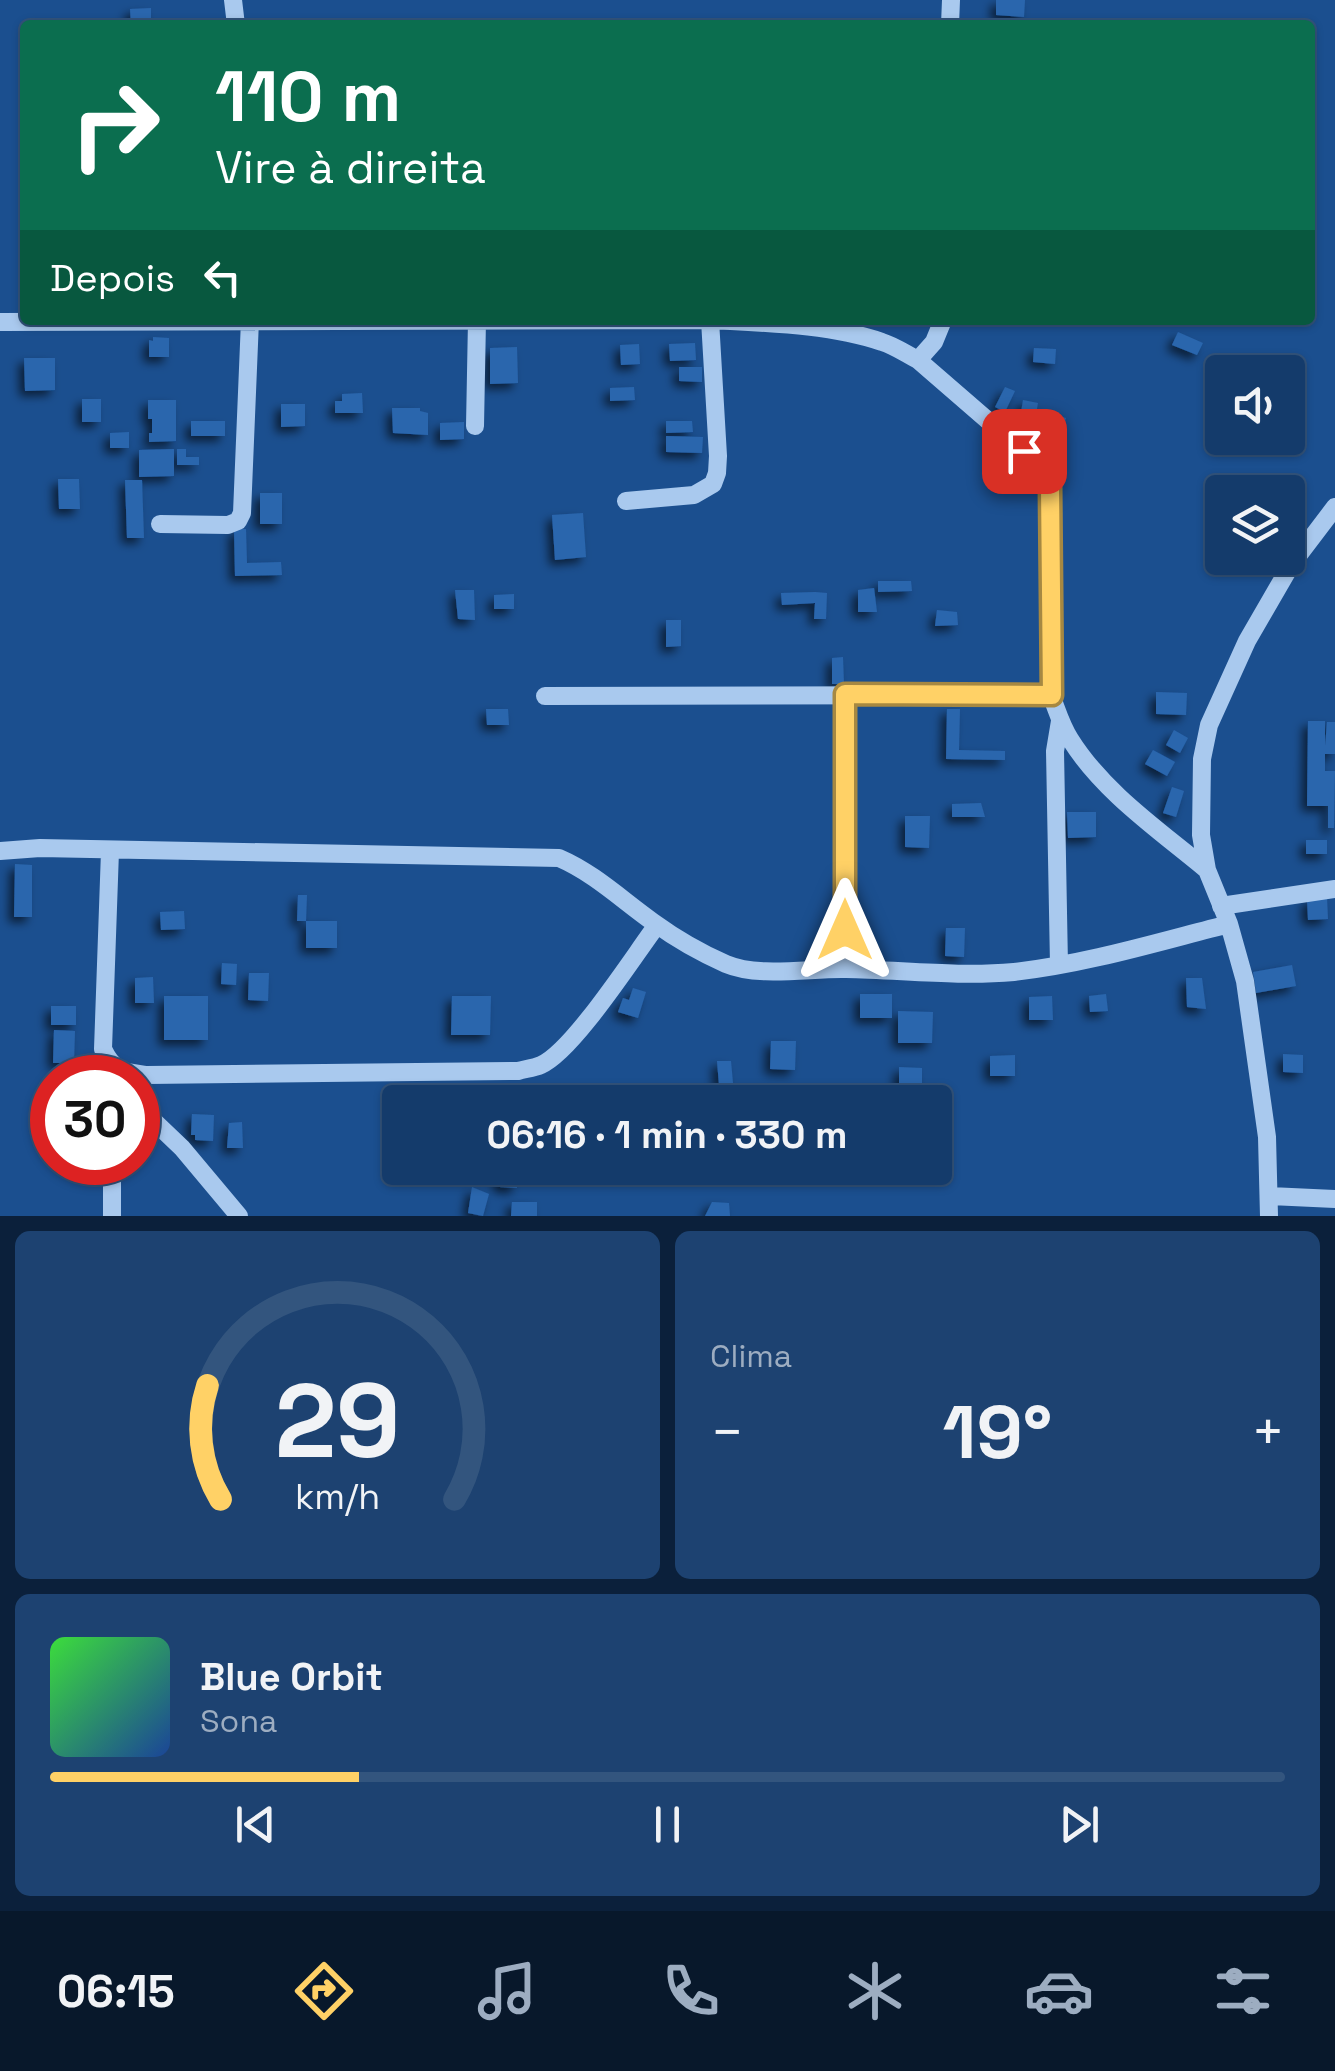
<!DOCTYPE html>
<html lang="pt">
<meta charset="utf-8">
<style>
:root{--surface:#143b6b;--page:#1d4271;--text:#f1f3f6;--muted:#9dadc1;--line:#33557e;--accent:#ffd166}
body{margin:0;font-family:"Space Grotesk",sans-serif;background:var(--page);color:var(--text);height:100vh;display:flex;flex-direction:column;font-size:38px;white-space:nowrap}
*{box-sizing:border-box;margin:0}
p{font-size:32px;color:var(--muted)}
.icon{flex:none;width:55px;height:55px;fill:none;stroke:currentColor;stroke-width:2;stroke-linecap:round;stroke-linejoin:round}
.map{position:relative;height:1216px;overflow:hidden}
.panel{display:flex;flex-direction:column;gap:15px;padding:15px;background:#0b203b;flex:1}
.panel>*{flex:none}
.top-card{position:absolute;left:20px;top:20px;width:1295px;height:305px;border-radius:10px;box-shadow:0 2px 8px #0004,0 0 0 2px var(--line);background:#0b6e4f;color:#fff;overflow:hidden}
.tools{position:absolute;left:1205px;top:355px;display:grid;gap:20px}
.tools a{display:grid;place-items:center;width:100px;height:100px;border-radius:10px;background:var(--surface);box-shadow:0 2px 8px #0004,0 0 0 2px var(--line);font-size:50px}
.speed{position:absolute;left:30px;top:1055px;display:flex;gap:20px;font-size:50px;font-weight:700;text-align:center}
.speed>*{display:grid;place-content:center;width:130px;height:130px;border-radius:50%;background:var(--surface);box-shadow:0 2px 8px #0004,0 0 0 2px var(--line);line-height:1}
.speed .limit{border:15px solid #d22;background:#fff;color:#111}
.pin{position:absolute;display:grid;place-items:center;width:85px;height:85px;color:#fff;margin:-42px;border-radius:20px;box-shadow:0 5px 15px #0006}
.me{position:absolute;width:110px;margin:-55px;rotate:0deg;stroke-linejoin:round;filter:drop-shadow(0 0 8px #0008)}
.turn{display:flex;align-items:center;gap:35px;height:210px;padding:0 30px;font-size:45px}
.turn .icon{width:130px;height:130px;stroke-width:2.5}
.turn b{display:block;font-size:70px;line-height:85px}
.then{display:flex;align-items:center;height:95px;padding:0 30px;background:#0003;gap:20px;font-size:38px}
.big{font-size:75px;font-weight:600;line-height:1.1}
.panel .card{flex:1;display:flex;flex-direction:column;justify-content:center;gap:15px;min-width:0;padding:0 35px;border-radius:15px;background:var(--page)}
.panel .dial{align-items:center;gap:0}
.dial svg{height:260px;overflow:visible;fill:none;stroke:var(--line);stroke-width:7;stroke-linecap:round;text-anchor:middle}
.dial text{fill:var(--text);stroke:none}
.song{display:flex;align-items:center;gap:30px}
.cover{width:120px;height:120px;border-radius:15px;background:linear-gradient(135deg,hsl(120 70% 55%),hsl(220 70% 35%))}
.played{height:10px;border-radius:5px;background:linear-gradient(90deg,var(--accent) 25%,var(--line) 25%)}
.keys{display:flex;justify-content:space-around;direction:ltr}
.heat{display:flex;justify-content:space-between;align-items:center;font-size:55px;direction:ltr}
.panel .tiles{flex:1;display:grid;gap:15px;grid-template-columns:1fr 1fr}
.card:last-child{grid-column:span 2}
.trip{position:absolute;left:382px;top:1085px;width:570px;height:100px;border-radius:10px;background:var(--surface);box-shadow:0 2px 8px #0004,0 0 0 2px var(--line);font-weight:600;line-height:100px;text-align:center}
.tab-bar{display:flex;height:160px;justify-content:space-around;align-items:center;background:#08182b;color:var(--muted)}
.tab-bar .icon{width:70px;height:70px}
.tab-bar .current{color:var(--accent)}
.tab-bar b{font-size:45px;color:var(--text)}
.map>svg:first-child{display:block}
.building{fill:#2a66ad;filter:url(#shadow)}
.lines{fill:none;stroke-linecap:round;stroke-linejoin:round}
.minor{stroke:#a9c9ee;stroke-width:18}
.route-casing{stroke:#a68842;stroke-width:25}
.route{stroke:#ffd166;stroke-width:18}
</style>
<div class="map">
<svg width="1335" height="1216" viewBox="0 0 1335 1216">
<defs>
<filter id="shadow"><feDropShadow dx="-5.5" dy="5.5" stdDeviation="5" flood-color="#0009"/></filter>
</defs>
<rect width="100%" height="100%" fill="#1b4f8f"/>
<path class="building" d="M996,0H1025L1024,17L996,15Z
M151,8V25H131L130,9Z
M1178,332L1203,343L1197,355L1172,345Z
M153,337L169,338V357H149V340L153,341Z
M695,343L696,360L670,361L669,344Z
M639,344L640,364L621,365L620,345Z
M517,347L518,383L490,384V348Z
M1034,348L1056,349L1055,364L1033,362Z
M24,358H55V390L25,391Z
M679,367H702V382L679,381Z
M634,387L635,400L610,401V388Z
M1005,387L1015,391L1005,412L995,407Z
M362,393L363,413H335V401H342V394Z
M82,399H101V422H82Z
M148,400H176V441L149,442V433H152V419H148Z
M1023,400L1038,403L1035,421L1020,419Z
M281,404H305V426L281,427Z
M392,408H420V411L428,413V435L393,433Z
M1048,413L1066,418L1061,435L1043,431Z
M191,421H225V436H191Z
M666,421H692L693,432L666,433Z
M464,422V439L440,440V423Z
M129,432V448H110V433Z
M666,436L703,437L702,453L666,452Z
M174,449V476L139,477V450Z
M177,449H186V457H199V465H177Z
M58,479H79L80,509H59Z
M125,480H142L144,538H127Z
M260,493H282V524H260Z
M583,513L586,557L555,560L552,515Z
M234,529H246L247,563L281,562L282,575L235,576Z
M878,581H911L912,591L878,592Z
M874,588L877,612H858V590Z
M455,590H474L475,620L458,619Z
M815,592L827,593L826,619H814L815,603L782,605L781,593Z
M514,594V609H494V595Z
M937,610L957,612L958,625L935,626Z
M666,620H681V646L666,647Z
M843,657L844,684H832V658Z
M1156,692L1187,693L1186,715L1156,714Z
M486,709H508L509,725H487Z
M947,709H960L959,750L1005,751V760L946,759Z
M1308,721H1325V746L1327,722H1335V754H1325V771H1335L1334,828H1328V806H1307Z
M1174,730L1188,738L1180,753L1166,745Z
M1153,750L1175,762L1167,776L1145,764Z
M1172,787L1184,791L1176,817L1163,813Z
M981,803L985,817H952V804Z
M1067,812H1096V837L1068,838Z
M905,816H930L929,848L905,847Z
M1306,840H1327V854H1306Z
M15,864L32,865V917H14Z
M298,895H307L306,921H337V948H306V921H297Z
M1327,898L1328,919L1308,920L1307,899Z
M184,911L185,929L161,930L160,912Z
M946,928H965L964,957L945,956Z
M222,963L237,964L236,985L221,984Z
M1292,965L1296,986L1256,993L1253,972Z
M249,973H269L268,1001L248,1000Z
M153,977L154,1003H135V978Z
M1186,978H1202L1206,1009L1187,1007Z
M633,988L646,992L638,1018L618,1012L623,998L629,1000Z
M860,994H892V1018H860Z
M1106,994L1108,1011L1090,1012L1089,996Z
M164,996H208V1040H164Z
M452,996H491L490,1035H451Z
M1052,996L1053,1020H1029V997Z
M51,1006H76V1025H51Z
M898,1011L933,1012L932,1043H898Z
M54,1030L75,1031L74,1063H53Z
M771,1041H796L795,1070L770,1069Z
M1283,1054L1303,1055V1073L1283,1072Z
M1015,1055V1076H990V1056Z
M717,1061H731L733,1083L719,1085Z
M899,1067L922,1068V1087L899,1086Z
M192,1114L214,1115L213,1141L195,1140V1135H191Z
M242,1122L243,1148H227L229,1123Z
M499,1168H516L517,1188L499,1187Z
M472,1187L489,1194L483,1216L468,1213Z
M512,1202H537V1216H511Z
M712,1202L729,1203L730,1216H705Z"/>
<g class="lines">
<path class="minor" d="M233,0L236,25
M950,25L951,0
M943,320L934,342L918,360L1038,464L1045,471L1050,486L1051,695C1057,710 1061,725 1070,739C1103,792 1159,830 1207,870
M0,322L710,320C765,323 830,324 882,342C895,346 906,354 918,360
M475,426L477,320
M626,501L694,495L713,484L717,473L718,456L710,320
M160,524L228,525L238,521L242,513L250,320
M845,695V969
M545,696L1051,695
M0,851L40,848L559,858C594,873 622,900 653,922C675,938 701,953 726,964C759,978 810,968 846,969C902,970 958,977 1014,972C1086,964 1158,942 1229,924
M110,851L103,1049C114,1072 123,1072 147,1075L518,1071C525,1069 534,1068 541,1065C573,1051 633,957 657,925
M1221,906L1335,889
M1059,965L1055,751L1060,721
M138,1106L182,1148L239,1216
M112,1162V1216
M1269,1196L1335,1199
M1269,1216L1267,1137L1245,981L1229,924L1207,870L1201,835L1202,759L1209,725L1247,641L1291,565L1335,507"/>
</g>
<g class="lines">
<defs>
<path id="route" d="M845,930V694L1052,695L1050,486L1044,471L1024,451"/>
</defs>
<use href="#route" class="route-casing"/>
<use href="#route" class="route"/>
</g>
</svg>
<div class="tools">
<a><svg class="icon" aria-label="sound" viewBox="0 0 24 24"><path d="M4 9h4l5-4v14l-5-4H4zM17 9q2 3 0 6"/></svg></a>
<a><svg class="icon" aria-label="layers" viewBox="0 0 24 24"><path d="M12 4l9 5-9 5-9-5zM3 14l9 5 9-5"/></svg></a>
</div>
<div class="speed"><div class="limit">30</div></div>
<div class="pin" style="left:1024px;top:451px;background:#d93025"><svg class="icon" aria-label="arrive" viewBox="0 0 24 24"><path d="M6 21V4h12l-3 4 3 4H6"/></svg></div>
<svg class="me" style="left:845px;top:930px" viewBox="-20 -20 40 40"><path d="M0-17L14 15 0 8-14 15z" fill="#ffd166" stroke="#fff" stroke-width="4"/></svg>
<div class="trip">06:16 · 1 min · 330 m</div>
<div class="top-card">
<div class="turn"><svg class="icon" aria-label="right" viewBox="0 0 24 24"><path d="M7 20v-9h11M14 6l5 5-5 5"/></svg><div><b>110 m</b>Vire à direita</div></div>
<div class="then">Depois<svg class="icon" aria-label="left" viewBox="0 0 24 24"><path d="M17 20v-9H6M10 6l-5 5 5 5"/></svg></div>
</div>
</div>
<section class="panel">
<div class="tiles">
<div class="card dial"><svg viewBox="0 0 100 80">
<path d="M14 69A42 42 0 1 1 86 69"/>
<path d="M14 69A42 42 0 0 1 10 34" stroke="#ffd166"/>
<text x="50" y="56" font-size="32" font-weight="700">29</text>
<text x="50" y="72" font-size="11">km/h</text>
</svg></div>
<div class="card"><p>Clima</p>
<div class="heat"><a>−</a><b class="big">19°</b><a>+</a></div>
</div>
<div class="card">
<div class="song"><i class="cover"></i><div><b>Blue Orbit</b><p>Sona</p></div></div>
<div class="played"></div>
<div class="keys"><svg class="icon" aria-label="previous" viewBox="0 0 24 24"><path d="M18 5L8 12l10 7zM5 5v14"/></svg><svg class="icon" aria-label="pause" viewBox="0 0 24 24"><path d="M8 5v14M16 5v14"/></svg><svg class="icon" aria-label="next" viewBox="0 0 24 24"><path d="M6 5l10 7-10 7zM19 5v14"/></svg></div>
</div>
</div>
</section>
<nav class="tab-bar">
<b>06:15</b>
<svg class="icon current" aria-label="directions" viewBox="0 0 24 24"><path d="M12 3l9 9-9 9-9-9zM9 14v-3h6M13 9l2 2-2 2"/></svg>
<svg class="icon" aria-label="music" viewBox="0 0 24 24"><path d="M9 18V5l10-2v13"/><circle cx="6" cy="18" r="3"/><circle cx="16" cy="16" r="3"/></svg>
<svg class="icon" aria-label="phone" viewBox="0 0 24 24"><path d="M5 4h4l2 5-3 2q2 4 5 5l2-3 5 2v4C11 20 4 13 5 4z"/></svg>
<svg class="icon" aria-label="climate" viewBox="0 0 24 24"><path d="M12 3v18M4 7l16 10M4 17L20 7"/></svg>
<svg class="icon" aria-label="car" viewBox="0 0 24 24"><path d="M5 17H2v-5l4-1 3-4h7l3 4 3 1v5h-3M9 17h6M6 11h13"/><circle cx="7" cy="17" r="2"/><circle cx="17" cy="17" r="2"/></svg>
<svg class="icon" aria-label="filters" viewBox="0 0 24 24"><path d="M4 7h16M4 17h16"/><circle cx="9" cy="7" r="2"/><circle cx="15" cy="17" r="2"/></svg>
</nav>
